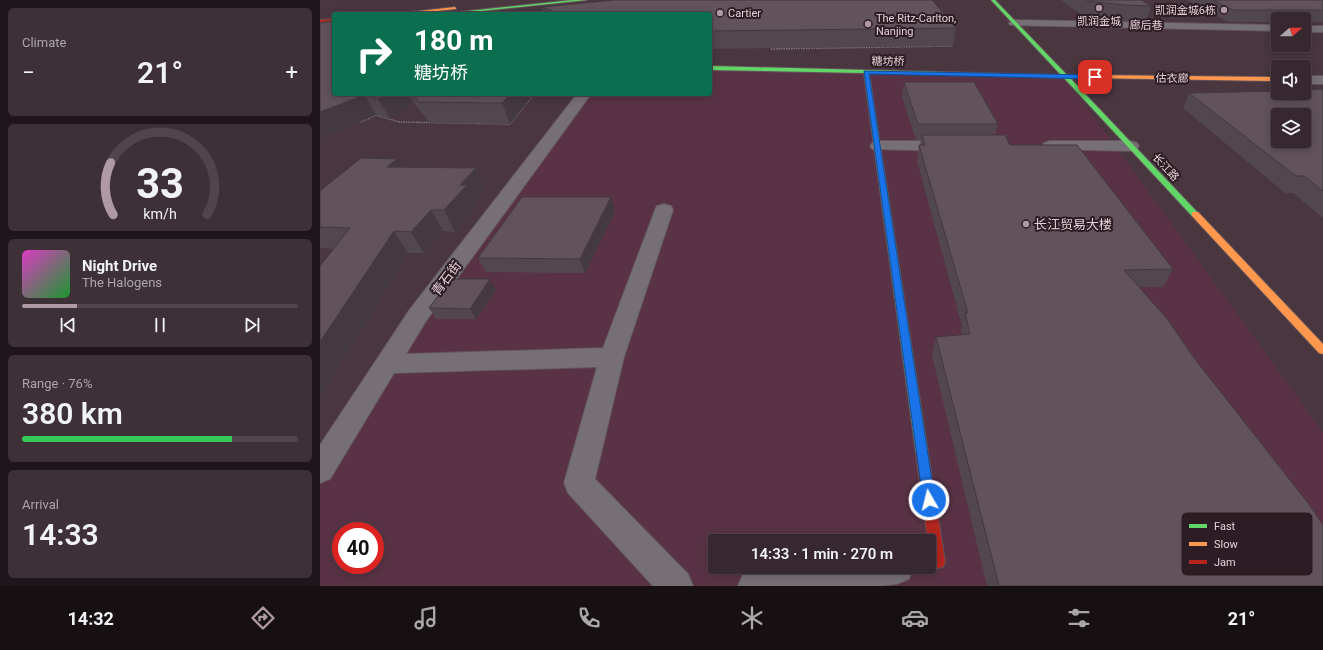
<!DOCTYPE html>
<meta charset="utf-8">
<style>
:root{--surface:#37282f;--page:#3e3037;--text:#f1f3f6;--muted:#aaa6aa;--line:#51444b;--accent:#af99a2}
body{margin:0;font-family:Roboto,"Noto Sans SC",sans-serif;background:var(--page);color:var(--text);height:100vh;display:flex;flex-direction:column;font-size:15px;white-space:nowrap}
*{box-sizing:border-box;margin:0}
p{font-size:13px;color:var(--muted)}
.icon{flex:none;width:22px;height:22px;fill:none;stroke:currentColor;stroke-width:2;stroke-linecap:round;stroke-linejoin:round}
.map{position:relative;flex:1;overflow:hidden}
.sheet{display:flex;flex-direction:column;gap:8px;padding:8px;background:#1e161a;width:320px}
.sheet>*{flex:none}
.banner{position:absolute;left:12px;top:12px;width:380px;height:84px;border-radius:4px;box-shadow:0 2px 10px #0003,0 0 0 1px var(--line);background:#0b6e4f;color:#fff;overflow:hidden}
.needle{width:26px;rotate:70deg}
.tools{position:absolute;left:951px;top:12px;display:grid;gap:8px}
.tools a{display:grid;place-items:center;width:40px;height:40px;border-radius:4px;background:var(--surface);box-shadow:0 2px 10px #0003,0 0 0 1px var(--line);font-size:20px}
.speed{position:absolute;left:12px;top:522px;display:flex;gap:8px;font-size:20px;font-weight:700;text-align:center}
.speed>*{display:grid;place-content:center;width:52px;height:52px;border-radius:50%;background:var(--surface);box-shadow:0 2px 10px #0003,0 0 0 1px var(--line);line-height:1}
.speed .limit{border:6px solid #d22;background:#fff;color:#111}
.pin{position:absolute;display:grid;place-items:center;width:34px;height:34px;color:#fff;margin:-17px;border-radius:8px;box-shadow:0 2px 6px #0006}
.me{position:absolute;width:44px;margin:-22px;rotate:352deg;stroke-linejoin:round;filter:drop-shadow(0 0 3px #0008)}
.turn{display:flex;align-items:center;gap:14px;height:84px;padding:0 16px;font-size:18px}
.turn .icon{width:52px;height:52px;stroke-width:2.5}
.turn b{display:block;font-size:28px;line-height:34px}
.big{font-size:30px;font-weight:600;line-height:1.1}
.sheet .card{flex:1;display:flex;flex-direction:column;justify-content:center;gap:6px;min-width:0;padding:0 14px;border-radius:6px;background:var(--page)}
.sheet .dial{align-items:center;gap:0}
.dial svg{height:104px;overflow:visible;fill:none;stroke:var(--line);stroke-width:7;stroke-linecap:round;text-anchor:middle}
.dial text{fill:var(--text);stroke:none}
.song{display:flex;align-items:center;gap:12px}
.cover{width:48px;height:48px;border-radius:6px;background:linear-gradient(135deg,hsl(310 70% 55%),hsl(130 70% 35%))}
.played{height:4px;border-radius:2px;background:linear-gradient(90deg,var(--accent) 20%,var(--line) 20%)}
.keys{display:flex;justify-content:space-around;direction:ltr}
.heat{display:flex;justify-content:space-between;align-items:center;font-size:22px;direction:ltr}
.charge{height:6px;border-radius:3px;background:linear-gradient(90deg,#34c759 76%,var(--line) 0)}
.trip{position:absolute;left:388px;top:534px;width:228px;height:40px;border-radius:4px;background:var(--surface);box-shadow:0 2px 10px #0003,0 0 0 1px var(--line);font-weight:600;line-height:40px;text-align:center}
.tabs{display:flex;height:64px;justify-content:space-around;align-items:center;background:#161013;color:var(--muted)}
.tabs .icon{width:28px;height:28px}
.tabs .active{color:var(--accent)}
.tabs b{font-size:18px;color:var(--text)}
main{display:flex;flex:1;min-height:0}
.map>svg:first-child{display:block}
.built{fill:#593345;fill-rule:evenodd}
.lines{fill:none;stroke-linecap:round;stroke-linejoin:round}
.street-casing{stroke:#64535b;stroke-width:2}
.fast-casing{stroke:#64535b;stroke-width:2}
.slow-casing{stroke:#64535b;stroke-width:2}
.jam-casing{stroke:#64535b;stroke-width:2}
.path{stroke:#7f787e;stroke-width:1.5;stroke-dasharray:1.5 1;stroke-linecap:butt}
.street{fill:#767076;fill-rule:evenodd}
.fast{fill:#63d668;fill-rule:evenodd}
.slow{fill:#ff974d;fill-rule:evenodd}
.jam{fill:#b3261e;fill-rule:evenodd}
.wall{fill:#53474f}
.shaded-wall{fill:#443940}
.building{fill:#61525c;stroke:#443940;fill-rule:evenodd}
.route{fill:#1a73e8;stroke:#114b97}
.poi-dot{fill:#af99a2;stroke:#2c1c23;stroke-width:1.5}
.labels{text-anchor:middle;stroke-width:4;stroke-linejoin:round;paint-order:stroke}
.far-poi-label{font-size:11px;fill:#e6cfd8;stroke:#2c1c23;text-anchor:start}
.far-street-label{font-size:11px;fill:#e6cfd8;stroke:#2c1c23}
.poi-label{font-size:13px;fill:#e6cfd8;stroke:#2c1c23;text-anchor:start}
.street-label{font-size:13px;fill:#e6cfd8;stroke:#2c1c23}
.key{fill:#2c1c23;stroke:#645259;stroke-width:1}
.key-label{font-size:11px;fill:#e6cfd8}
</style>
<main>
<section class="sheet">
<div class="card"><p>Climate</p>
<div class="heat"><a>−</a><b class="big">21°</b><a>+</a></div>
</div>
<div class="card dial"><svg viewBox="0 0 100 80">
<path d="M14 69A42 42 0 1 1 86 69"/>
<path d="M14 69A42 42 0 0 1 12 29" stroke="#af99a2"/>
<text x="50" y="56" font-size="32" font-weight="700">33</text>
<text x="50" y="72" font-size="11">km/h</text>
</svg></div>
<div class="card">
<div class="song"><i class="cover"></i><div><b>Night Drive</b><p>The Halogens</p></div></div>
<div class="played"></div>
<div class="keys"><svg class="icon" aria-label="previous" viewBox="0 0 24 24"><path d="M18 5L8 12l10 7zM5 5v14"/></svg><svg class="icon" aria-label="pause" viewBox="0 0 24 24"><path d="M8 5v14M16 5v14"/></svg><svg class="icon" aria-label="next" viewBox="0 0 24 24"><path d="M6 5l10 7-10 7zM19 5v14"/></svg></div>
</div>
<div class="card"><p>Range · 76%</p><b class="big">380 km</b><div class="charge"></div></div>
<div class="card"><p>Arrival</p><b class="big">14:33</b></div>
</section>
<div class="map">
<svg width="1003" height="586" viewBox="0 0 1003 586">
<rect width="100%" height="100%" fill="#49363f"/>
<path class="built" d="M390,68L745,77L1003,432V586H0V470L264,94H390ZM21,531H55V565H21ZM395,541H609V567H395Z"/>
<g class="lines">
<defs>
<path id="street" d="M694,20L958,25V31L690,25L689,23Z
M984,26H1003V32H984Z
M984,76H1003V84H984Z
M257,94H271L106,321L86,354L283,348L335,210L337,206L344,204L351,206L353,210L304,357L275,479L368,574L373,586H333L248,493L244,483L277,367L74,373L10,479L0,483V445L90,309Z
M558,141H629L635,143L637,146L635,149L629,151L552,149L550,146L552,143Z
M730,141H811L817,143L819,146L817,149L811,151L724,149L722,146L724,143Z
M449,567H594L589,579L577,584L560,586H418L423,574L435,569Z"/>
<path id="fast" d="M253,0H267L134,14H119Z
M671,0H675L747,75L772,76L773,77L770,79L750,78L879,214L875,216H872L744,78L549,73L608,453L606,457L602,458L598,457L596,453L544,73L390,70V66L741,75Z"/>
<path id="slow" d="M135,7L136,9L87,14H72Z
M770,75L958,77V81L768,78L767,77Z
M872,212H878L1003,344V354L999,353L872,216Z"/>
<path id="jam" d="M14,19V21L0,22V20Z
M602,448L606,449L608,453L625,562L623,567L609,570L604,567H609V556H610L596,453L598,449Z"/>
</defs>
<use href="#street" class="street-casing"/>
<use href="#fast" class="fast-casing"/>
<use href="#slow" class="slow-casing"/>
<use href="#jam" class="jam-casing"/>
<path class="path" d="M34,14L54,12
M451,49L633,46
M41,122L56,115L79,122L190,124L214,94"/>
<use href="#street" class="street"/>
<use href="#fast" class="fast"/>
<use href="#slow" class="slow"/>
<use href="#jam" class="jam"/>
</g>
<path class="wall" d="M295,0H612L636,28L633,46L390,49V14H224L222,7Z
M741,0H822L831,6L826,21H801L763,16Z
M866,0H1003V22H984V19H958V22H908Z
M584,82L678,124L675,135L690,145L853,269L843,287H819L1003,586H667L612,355L616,337L642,335L641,331L642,326L597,161L599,145H600L601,140H596L582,97Z
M1003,90V218L973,193H965L863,108L869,93Z
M14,94H214L190,124L110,123L93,102L70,119L56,115Z
M81,167L156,168L165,189L155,201L157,206L135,232L123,231L104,253H88L0,397V266L14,249L0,248V191Z
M295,212L265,273L166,272L158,258Z
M176,290L156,319H116L109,308Z"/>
<path class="shaded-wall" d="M65,94H89L93,102L70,119L58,99Z
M190,94H214L190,124L182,103Z
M45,95L56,115L0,139V112Z
M77,159L88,179L67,167Z
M156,168L165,189L155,201L157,206L135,232L124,210L140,185Z
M291,197L295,212L265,273L260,259Z
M111,210L123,231L104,253L91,232Z
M74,231L88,253L0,397V342Z
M170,279L176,290L156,319L150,309Z"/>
<path class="building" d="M295,0H612L636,28L390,31V14H240L222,7Z
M766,0H822L831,6L806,5L767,1Z
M893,0H1003V10H913Z
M14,21V94H65L58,99L45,95L0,112V23Z
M584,82H654L678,124H598Z
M1001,89L1003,90V191L984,176H976L869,93L958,91V93H984V90ZM958,115H984V141H958Z
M93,94H190L182,103L99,102Z
M602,135H685L690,145H757L853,269L804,270L848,320L874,358L988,503L1003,525V586H679L616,337L650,334L645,313H648L599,145H605Z
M41,158L77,159L67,167L156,168L140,185H147L124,210H111L91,232L74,231L0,342V266L30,228L0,227V191Z
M202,197H291L260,259L158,258Z
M131,279H170L150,309L109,308Z"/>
<path class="route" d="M544,71L775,75L778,77L775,79L549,74L615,500L614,504L609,506L605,504L603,500Z"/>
<g class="poi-dot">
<circle cx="779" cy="8" r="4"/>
<circle cx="904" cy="10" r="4"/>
<circle cx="400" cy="13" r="4"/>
<circle cx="548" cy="24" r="4"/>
<circle cx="706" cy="224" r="4"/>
</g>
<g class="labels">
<g class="far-poi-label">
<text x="896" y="14" text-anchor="end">凯润金城6栋</text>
<text x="408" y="17">Cartier</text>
<text x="556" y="22">The Ritz-Carlton,<tspan x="556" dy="13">Nanjing</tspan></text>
<text x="779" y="25" text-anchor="middle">凯润金城</text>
</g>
<g class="far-street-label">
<text transform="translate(826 25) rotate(1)" y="4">廊后巷</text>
<text transform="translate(568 61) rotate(1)" y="4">糖坊桥</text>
<text transform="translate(852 78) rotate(1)" y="4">估衣廊</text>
<text transform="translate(846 167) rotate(47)" y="4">长江路</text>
</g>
<g class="poi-label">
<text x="714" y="229">长江贸易大楼</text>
</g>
<g class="street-label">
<text transform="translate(126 278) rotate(-53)" y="5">青石街</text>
</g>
</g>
<rect x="861" y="512" width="132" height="64" rx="6" class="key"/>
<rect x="869" y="524" width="18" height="4" fill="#63d668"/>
<rect x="869" y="542" width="18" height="4" fill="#ff974d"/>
<rect x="869" y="560" width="18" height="4" fill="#b3261e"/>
<g class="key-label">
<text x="894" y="530">Fast</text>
<text x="894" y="548">Slow</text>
<text x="894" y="566">Jam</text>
</g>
</svg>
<div class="tools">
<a><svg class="needle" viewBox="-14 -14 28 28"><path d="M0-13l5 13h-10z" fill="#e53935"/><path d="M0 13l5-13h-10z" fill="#aaa6aa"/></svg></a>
<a><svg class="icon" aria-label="sound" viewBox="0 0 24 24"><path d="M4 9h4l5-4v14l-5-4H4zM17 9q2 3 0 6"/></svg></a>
<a><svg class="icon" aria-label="layers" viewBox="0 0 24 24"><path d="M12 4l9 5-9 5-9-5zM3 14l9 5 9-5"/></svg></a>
</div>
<div class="speed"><div class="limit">40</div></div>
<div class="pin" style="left:775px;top:77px;background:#d93025"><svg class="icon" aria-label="arrive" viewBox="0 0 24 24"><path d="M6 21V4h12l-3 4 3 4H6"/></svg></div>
<svg class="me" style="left:609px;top:500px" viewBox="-20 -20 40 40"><circle r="17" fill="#1a73e8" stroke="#fff" stroke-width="3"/><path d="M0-11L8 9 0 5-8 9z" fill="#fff"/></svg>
<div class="trip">14:33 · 1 min · 270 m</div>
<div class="banner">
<div class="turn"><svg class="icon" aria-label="right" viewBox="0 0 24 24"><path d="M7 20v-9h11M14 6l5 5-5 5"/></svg><div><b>180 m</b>糖坊桥</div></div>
</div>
</div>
</main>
<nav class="tabs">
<b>14:32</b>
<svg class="icon active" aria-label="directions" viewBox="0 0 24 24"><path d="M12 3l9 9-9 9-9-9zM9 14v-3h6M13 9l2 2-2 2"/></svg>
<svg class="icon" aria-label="music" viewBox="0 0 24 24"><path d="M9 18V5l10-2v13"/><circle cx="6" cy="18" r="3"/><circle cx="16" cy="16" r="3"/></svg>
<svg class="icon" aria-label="phone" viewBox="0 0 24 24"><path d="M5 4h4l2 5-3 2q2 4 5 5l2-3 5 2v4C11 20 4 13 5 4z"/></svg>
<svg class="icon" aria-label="climate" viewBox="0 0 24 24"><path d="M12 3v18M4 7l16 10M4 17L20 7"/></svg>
<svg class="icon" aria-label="car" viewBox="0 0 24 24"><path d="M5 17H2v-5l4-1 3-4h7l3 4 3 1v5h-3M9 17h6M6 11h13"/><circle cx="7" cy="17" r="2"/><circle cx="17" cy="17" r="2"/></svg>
<svg class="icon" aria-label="filters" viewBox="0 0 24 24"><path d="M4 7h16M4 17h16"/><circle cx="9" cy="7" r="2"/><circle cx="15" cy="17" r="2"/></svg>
<b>21°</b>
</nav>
